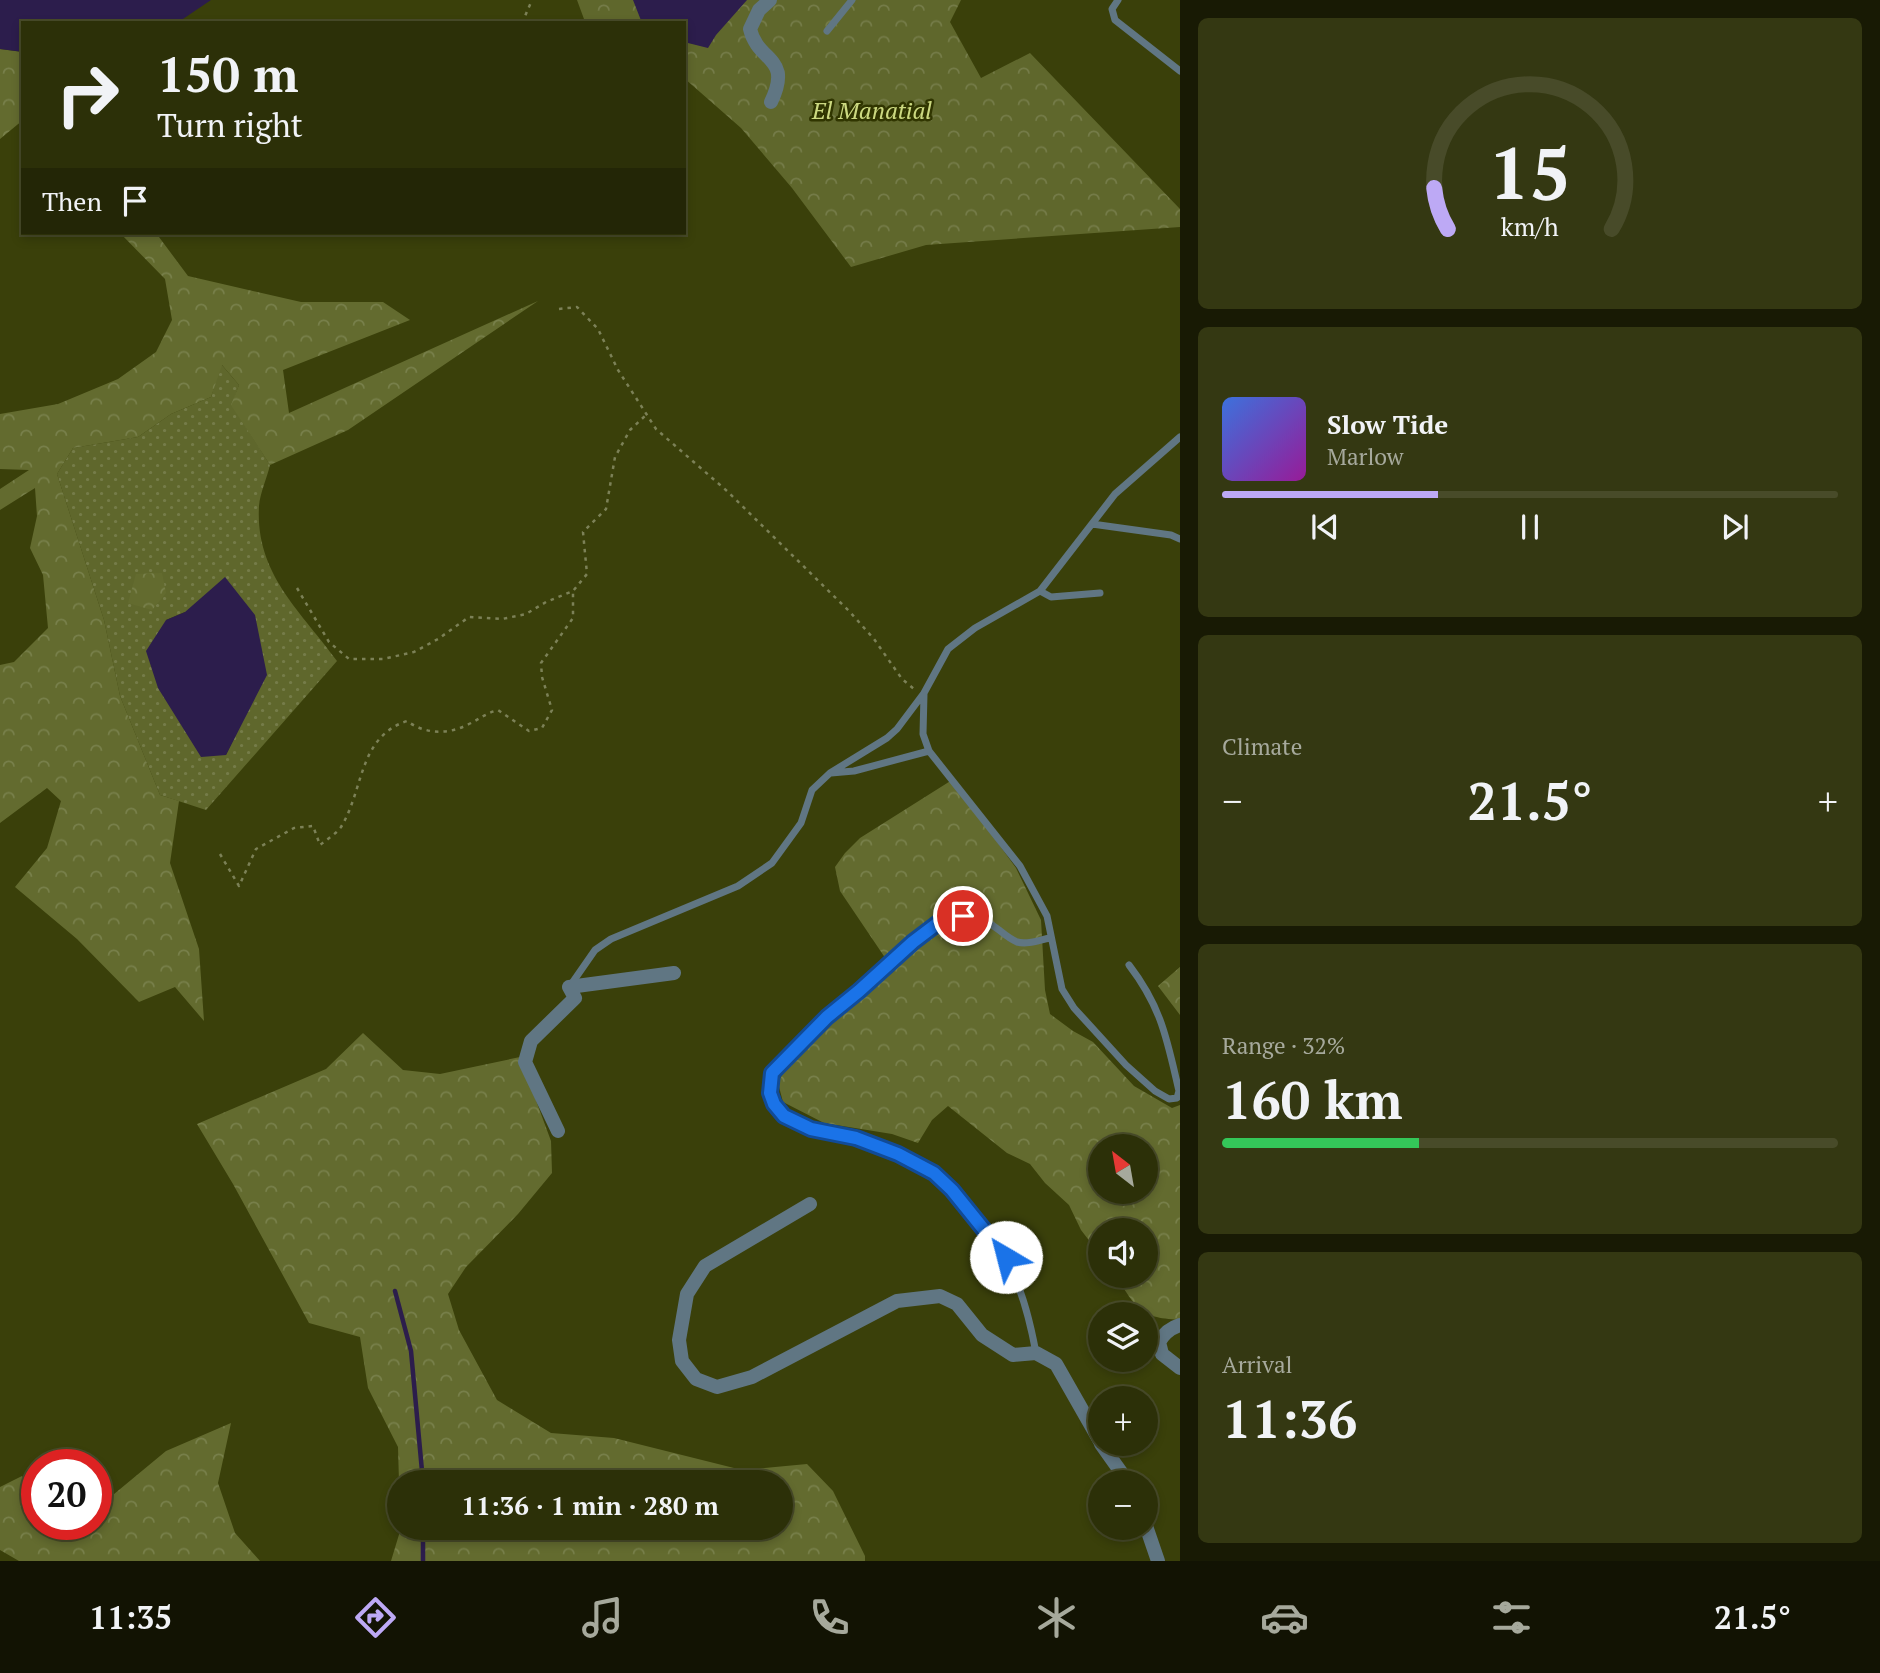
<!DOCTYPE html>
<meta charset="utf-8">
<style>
:root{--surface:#2c3008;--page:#343812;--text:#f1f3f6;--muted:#a6a99c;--line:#484b29;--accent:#bda9f5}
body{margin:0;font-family:"PT Serif",serif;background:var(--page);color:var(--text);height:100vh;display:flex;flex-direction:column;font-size:26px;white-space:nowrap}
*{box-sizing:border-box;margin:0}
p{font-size:23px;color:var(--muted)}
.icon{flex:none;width:38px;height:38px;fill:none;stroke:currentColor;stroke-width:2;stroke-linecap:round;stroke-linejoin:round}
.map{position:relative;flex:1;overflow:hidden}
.side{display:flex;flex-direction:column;gap:18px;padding:18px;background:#181a04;width:700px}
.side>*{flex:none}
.hud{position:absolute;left:21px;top:21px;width:665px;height:214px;border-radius:0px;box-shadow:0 4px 10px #0003,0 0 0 2px var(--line);background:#2c3008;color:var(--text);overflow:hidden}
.needle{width:46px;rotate:329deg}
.fabs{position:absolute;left:1088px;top:1134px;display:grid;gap:14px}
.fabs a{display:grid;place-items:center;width:70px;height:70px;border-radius:50%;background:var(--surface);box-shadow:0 4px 10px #0003,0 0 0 2px var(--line);font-size:35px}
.speed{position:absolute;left:21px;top:1449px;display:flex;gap:14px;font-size:35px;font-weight:700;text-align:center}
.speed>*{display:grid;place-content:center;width:91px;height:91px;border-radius:50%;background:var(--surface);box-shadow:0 4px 10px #0003,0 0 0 2px var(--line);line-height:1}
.speed .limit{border:10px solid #d22;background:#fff;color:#111}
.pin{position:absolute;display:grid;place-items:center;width:60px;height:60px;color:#fff;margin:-30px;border:4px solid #fff;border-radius:50%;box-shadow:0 2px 7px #0007}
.me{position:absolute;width:77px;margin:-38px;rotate:323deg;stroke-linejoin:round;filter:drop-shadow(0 0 5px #0008)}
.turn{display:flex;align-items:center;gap:24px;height:147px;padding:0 21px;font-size:32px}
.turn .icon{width:91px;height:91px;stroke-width:2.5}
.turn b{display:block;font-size:49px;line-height:60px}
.then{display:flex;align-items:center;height:66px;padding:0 21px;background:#0003;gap:14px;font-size:26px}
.big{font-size:52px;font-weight:700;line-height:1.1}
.side .widget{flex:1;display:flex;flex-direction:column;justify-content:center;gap:10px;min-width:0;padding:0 24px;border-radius:10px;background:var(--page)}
.side .dial{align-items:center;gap:0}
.dial svg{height:182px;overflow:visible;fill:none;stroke:var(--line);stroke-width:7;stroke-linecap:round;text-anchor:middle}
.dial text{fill:var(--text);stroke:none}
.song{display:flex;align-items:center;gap:21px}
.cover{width:84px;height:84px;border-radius:10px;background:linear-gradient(135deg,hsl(220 70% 55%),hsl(300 70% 35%))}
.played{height:7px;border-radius:4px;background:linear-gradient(90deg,var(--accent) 35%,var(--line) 35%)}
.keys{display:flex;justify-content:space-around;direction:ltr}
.heat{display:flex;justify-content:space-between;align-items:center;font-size:38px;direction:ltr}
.charge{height:10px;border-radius:5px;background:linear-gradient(90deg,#34c759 32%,var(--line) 0)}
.trip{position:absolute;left:387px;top:1470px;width:406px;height:70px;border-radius:35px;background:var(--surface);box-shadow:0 4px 10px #0003,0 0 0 2px var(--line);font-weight:700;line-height:70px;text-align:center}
.menu{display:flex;height:112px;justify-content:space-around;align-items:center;background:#121303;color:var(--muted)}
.menu .icon{width:49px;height:49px}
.menu .selected{color:var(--accent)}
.menu b{font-size:32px;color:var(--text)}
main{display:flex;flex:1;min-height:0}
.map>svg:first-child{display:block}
.grass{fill:url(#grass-dots);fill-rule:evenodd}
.forest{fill:url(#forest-crowns);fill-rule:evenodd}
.park{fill:url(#park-crowns)}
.water{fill:#2c1d4c}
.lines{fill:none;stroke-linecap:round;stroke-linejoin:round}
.stream{stroke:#2c1d4c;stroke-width:4.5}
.path{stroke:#7c8157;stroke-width:2.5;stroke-dasharray:3.5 5;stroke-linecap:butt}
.service{stroke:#607683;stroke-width:7}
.minor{stroke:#607683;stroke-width:14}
.route-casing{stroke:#114b97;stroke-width:18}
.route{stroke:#1a73e8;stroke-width:12}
.labels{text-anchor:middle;stroke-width:5;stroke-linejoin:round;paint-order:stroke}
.park-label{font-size:24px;font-style:italic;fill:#ccd980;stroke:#303500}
</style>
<main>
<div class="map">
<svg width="1180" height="1561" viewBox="0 0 1180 1561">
<defs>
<pattern id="grass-dots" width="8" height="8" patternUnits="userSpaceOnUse" patternTransform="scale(1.75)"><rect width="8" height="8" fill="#5f672c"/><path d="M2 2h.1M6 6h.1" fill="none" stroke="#757c49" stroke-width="1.8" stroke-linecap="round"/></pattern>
<pattern id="forest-crowns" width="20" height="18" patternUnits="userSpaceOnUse" patternTransform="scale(1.75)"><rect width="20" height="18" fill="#636b2f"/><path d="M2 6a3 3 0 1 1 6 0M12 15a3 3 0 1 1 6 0" fill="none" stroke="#78804b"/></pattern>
<pattern id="park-crowns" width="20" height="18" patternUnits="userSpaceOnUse" patternTransform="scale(1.75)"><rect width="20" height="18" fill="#5f672c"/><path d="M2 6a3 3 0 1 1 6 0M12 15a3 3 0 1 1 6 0" fill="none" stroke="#757c49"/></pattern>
</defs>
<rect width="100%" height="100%" fill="#3a400a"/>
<path class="grass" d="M221,364L239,385L232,405L270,465C267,478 260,493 259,506C255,574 301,611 337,661L206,810L160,795L120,696L104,620L57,474L73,448L138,437L171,414L211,397ZM185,612L241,724L226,755L166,620Z"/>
<path class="forest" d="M0,49L23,52V120L0,139Z
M120,233H156L188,276L301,302H383L410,320L283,370L289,413L538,301L348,430L270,465L231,405L239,385L222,365L211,397L171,414L138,437L73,448L57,474L104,620L120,696L160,795L179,801L170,863L199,949L204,1021L175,987L139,1002L77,939L15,887L47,848L61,801L47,788L0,823V665L14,662L48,628L43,575L30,548L37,516L35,488L0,510V489L29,470L0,469V414L58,404L118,379L156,352L172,320L165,279Z
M162,573L166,593L152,610L128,603L136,574Z
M952,780L1016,868L1041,920L1045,990L1050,1014L1073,1031L1093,1042L1134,1086L1172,1108L1180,1105V1320C1136,1317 1139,1309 1115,1276H1146V1230H1101V1256L1081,1230L1069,1205L1045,1183L1030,1164L1007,1153L948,1106L932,1120L918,1143L892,1134L824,1123L783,1102L778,1083C798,1041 858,1003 894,971L840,891L835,867L845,853L860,838ZM1101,1146H1146V1192H1101Z
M1180,967V1015L1158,986Z
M363,1033L403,1070L440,1074L520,1057L551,1141L552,1173L518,1214L466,1267L448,1294L459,1330L497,1400L551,1433L614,1438L742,1470L807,1464L833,1491L865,1556V1561H391L401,1528H780V1482H399L398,1447L368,1388L360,1337L309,1323L233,1184L197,1124L326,1069Z
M231,1423L218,1483L235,1533L260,1561H19L0,1550V1487L22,1476L37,1498V1524H54L57,1529L66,1524H96V1509L166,1451Z"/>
<path class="park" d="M577,0H961L950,22L981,78L1030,53L1180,209V227L926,245L851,267L792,188L741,128L684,78V23H593L584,19Z"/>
<path class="water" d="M0,0H211L177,23H23V52L0,49Z
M633,0H747L716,35L708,48L684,42V23H674V21L642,23Z
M225,577L255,615L267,675L226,755L201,757L158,688L146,651L166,620L185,612Z"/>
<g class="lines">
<path class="stream" d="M395,1291L411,1351L423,1482
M423,1528V1561"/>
<path class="path" d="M522,23L532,0
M559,309L577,307L598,329L618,370L656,429L727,491L849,611L874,639L902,679L914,689
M297,588L329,642L349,659H383L414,652L438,639L469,617L502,619L526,614L546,602L573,591L587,574L583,532L606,509L615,457L630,430L646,415
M220,854L239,886L256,849L294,828L313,826L320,845C326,840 336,834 341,827C364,790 358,737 407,721C425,734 447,735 467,725C478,720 486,713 498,710L529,731L542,728L552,710L542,677L541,663L573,618V591"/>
<path class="service" d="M1118,0L1112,9L1115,20L1180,71
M827,31L852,0
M1092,524L1171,535L1180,539
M1040,591L1051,597L1100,593
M924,694L923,734L929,751L1020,866L1047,916L1062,989L1074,1008L1126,1065L1155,1091L1169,1099L1177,1098L1179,1091C1167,1040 1162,1008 1129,965
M831,773L854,771L929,751
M570,986L595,950L611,939L738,886L772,863L801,823L812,790L830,773L887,738L897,729L924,693L948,649L975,628L1040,591L1115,494L1180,437
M1036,1353C1024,1288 1012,1261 969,1211C958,1198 947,1182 932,1172C910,1158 881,1144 854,1138C820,1129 756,1126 773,1073L827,1017L942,920C966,913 980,915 999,930C1004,934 1010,939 1017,942C1028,945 1039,940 1050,938"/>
<path class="minor" d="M770,0L759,10L750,29C758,63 793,56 771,102
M558,1131L525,1062L531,1041L575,998L569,987L674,973
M810,1204L705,1266L687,1294L679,1340L682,1361L696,1379L717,1387L752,1377L897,1301L940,1296L957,1304L982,1335L1013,1355L1036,1353L1056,1364L1101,1443
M1180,1325C1170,1328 1164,1333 1159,1342L1162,1354L1180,1368
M1101,1444L1128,1482
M1146,1526L1158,1561"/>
</g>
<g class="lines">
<defs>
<path id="route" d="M963,916L942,920L913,942L859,991L827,1017L772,1073L770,1093L774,1104L784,1116L811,1129L856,1138L898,1154L934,1173L952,1190L1006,1257"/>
</defs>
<use href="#route" class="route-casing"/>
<use href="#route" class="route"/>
</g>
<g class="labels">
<g class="park-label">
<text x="872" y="119">El Manatial</text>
</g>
</g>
</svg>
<div class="fabs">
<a><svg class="needle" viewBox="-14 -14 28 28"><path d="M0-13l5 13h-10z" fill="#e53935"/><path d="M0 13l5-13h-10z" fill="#a6a99c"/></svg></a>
<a><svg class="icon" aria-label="sound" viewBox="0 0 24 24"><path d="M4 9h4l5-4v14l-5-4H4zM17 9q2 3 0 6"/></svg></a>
<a><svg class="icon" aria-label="layers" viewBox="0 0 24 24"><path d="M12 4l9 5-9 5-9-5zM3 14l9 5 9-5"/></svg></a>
<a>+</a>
<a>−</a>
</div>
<div class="speed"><div class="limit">20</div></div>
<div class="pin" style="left:963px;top:916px;background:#d93025"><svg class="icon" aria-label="arrive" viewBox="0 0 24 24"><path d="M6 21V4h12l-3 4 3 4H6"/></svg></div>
<svg class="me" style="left:1006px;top:1257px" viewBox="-20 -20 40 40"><circle r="19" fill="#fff"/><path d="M0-13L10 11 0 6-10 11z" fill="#1a73e8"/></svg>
<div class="trip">11:36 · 1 min · 280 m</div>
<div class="hud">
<div class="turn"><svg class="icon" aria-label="right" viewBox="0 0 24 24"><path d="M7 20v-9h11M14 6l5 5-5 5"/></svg><div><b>150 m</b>Turn right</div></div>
<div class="then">Then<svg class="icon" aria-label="arrive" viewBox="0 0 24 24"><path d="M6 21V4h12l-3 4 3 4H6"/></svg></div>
</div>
</div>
<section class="side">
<div class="widget dial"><svg viewBox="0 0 100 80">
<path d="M14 69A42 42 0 1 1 86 69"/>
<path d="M14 69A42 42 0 0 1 8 51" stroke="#bda9f5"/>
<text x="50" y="56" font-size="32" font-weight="700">15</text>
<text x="50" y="72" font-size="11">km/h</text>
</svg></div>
<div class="widget">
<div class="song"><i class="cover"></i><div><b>Slow Tide</b><p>Marlow</p></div></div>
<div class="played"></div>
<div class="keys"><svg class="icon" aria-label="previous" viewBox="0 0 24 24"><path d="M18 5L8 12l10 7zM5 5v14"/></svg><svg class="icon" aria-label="pause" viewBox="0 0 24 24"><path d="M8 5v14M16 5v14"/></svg><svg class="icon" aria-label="next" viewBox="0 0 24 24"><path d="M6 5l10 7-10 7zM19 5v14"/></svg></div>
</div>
<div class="widget"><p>Climate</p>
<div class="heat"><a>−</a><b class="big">21.5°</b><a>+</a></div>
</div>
<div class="widget"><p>Range · 32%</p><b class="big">160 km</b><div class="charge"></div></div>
<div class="widget"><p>Arrival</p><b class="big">11:36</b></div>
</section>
</main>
<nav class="menu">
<b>11:35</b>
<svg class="icon selected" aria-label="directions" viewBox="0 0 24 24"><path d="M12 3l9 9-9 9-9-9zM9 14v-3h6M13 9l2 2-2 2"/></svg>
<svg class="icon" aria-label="music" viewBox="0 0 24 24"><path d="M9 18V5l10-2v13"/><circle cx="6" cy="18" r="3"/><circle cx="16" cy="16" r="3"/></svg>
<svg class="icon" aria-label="phone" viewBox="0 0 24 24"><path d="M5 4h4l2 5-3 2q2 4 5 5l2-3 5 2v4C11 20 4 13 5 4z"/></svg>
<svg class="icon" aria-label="climate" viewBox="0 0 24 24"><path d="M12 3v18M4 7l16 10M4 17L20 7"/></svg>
<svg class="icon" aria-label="car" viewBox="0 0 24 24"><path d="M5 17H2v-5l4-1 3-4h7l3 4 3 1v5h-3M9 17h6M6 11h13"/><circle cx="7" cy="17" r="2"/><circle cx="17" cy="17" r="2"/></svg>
<svg class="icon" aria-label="filters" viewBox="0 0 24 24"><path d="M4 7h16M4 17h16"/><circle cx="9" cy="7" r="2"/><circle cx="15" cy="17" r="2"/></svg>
<b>21.5°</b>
</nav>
